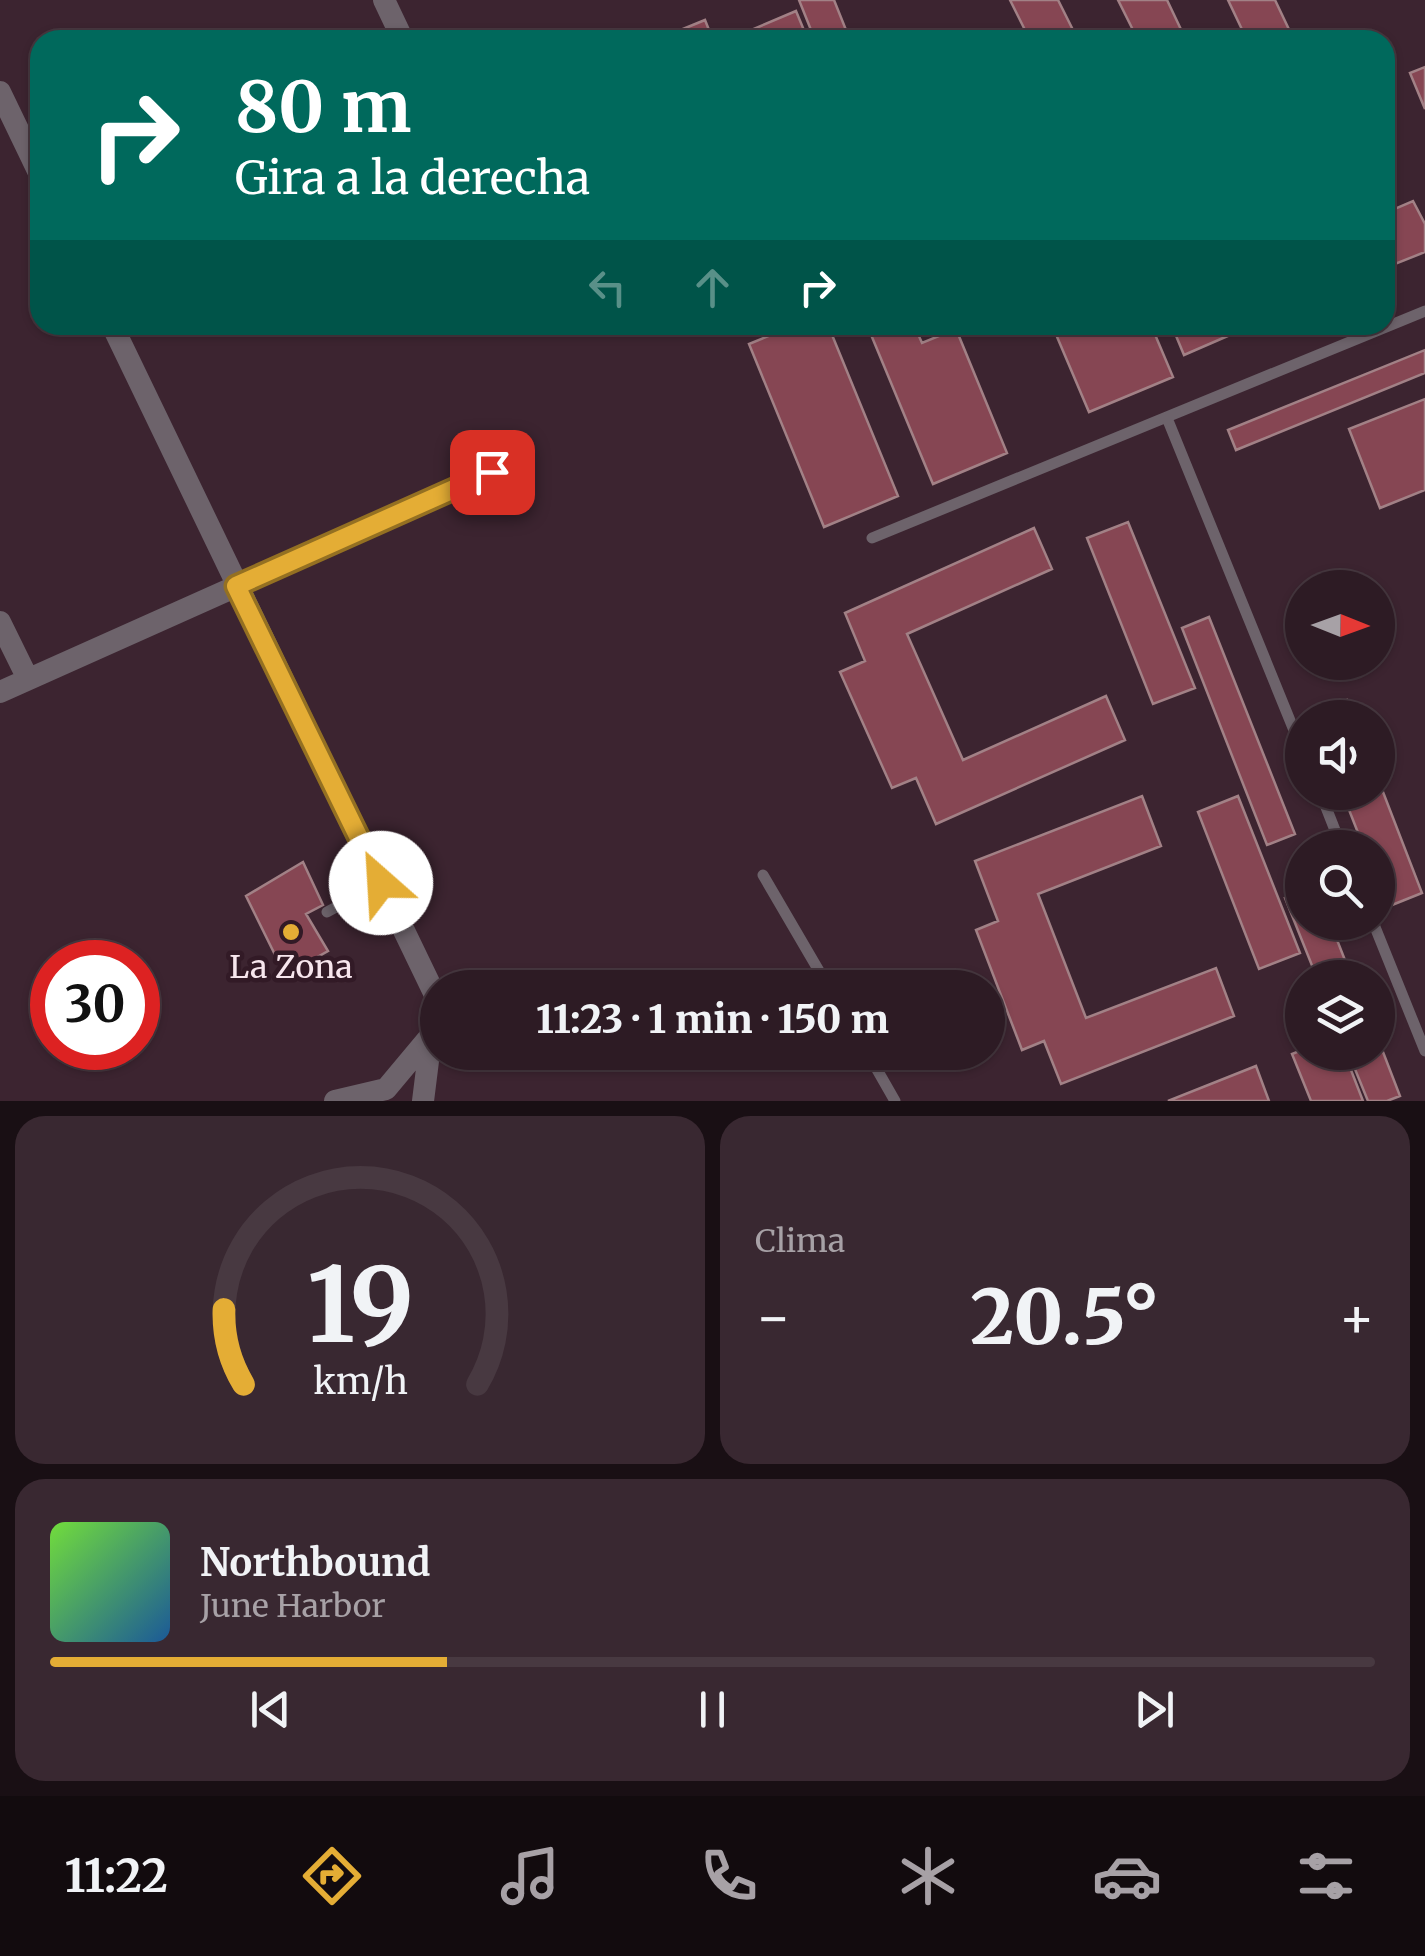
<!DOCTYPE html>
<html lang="es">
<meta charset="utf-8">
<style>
:root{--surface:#2d1b24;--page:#392831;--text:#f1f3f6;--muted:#a7a1a6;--line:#483941;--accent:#e4ad35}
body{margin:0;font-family:Merriweather,serif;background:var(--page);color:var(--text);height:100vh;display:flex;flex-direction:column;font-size:38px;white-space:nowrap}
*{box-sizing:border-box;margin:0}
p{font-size:32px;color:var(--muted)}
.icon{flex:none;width:55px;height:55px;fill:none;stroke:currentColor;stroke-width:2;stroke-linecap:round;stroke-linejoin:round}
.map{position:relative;height:1101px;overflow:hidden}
.details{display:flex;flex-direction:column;gap:15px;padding:15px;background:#190f14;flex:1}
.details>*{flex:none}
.banner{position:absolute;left:30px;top:30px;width:1365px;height:305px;border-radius:30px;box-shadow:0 2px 8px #0004,0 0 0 2px var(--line);background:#00695c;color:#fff;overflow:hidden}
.needle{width:65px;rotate:91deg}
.buttons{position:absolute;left:1285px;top:570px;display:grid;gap:20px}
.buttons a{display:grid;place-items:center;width:110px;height:110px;border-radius:50%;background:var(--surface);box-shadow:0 2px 8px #0004,0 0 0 2px var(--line);font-size:50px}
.speed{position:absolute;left:30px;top:940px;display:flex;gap:20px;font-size:50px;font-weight:700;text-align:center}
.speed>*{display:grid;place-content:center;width:130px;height:130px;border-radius:50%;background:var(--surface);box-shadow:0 2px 8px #0004,0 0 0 2px var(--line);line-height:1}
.speed .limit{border:15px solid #d22;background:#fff;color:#111}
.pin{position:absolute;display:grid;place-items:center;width:85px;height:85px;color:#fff;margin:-42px;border-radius:20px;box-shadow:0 5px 15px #0006}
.me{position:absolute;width:110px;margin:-55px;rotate:334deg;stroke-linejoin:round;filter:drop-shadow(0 0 8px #0008)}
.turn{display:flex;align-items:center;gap:35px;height:210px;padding:0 40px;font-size:45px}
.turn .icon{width:130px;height:130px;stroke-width:2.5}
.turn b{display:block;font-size:70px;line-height:85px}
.lanes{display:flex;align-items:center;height:95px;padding:0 40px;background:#0003;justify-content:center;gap:50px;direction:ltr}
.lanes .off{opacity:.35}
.big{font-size:75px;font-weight:800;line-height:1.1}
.details .tile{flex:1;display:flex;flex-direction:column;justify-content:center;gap:15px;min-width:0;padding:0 35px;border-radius:30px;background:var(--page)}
.details .dial{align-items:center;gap:0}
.dial svg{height:260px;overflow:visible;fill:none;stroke:var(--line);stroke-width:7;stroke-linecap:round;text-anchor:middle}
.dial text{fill:var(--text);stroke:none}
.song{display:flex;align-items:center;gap:30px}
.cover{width:120px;height:120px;border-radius:15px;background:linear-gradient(135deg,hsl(100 70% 55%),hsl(210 70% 35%))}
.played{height:10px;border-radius:5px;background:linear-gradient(90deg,var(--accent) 30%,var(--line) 30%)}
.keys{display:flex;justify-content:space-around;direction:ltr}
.heat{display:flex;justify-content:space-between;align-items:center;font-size:55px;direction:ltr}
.details .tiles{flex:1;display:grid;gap:15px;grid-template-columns:1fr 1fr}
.tile:last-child{grid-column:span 2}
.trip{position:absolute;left:420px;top:970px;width:585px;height:100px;border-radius:50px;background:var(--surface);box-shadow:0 2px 8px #0004,0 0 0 2px var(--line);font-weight:800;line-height:100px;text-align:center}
.tab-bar{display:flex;height:160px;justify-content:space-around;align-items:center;background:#120b0e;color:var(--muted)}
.tab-bar .icon{width:70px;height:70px}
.tab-bar .current{color:var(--accent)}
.tab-bar b{font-size:45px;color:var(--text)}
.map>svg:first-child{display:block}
.building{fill:#864653;stroke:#a28186;stroke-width:2.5}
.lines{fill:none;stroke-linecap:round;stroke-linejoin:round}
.lane{stroke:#6d636b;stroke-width:11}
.street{stroke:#6d636b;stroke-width:22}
.route-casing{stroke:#947022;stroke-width:25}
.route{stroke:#e4ad35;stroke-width:18}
.poi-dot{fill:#e4ad35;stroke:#321a26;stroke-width:4}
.labels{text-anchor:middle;stroke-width:9;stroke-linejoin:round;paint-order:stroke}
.poi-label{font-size:32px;fill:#f7e6ed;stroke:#321a26}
</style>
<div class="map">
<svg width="1425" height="1101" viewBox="0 0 1425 1101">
<rect width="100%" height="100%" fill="#3c2430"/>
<path class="building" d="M799,0H834L850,40H815Z
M1010,0H1058L1078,40H1030Z
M1118,0H1167L1186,40H1138Z
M1228,0H1275L1294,40H1247Z
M796,11L808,40H753L749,31Z
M705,20L713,40H656Z
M1425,67V109L1410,73Z
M1413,201L1425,224V252L1385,268V213Z
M795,325H828L898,496L824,527L749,344Z
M867,325H914L922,343L956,329L1007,453L933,484Z
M1052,325H1151L1173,377L1089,412Z
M1188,325H1253L1184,355L1174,331Z
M1425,350V373L1236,450L1228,430Z
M1425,399V490L1380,508L1349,429Z
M1128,522L1195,688L1153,704L1087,538Z
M1034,528L1052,569L907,634L963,760L1106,696L1125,740L936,824L916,778L892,788L840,672L865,661L845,613Z
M1209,617L1295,834L1267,845L1182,628Z
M1347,700L1354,718H1314L1312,714Z
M1378,779L1422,893L1387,907L1378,884V848H1364L1342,792H1378Z
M1142,796L1161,846L1038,894L1086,1018L1216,968L1234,1016L1061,1084L1044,1041L1022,1050L976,930L998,921L975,861Z
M1238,796L1300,953L1259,969L1198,812Z
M303,862L323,905L306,914L328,951L285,975L246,896Z
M1302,891V922H1330L1352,978H1317L1285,898Z
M1378,1039L1400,1096L1387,1101H1368L1348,1052H1378Z
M1302,1050L1344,1052L1363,1101H1311L1292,1054Z
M1256,1066L1269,1101H1168Z"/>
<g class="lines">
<path class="lane" d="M1167,418L1302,750
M872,538L1425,311
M1320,792L1342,848
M763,875L829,988
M327,912L381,883
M1373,922L1425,1051
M867,1052L895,1101"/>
<path class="street" d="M384,0L403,40
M0,92L40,175
M112,325L436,997L423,1101
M0,622L28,679
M0,692L492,472
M335,1101L386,1089L432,1034"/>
</g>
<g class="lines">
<defs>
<path id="route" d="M381,883L236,586L492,472"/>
</defs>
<use href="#route" class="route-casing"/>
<use href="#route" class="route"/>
</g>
<circle class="poi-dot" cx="291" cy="932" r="10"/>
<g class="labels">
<g class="poi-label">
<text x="291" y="978">La Zona</text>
</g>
</g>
</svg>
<div class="buttons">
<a><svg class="needle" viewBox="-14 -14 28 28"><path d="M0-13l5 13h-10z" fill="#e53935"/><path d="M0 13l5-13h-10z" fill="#a7a1a6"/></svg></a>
<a><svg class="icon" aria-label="sound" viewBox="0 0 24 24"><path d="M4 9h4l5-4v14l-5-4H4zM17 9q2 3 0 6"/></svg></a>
<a><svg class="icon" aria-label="search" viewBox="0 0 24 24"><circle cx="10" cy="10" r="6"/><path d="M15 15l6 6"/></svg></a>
<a><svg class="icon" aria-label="layers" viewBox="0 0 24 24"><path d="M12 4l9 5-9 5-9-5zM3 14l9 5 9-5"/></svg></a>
</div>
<div class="speed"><div class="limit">30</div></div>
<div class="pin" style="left:492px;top:472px;background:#d93025"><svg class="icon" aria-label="arrive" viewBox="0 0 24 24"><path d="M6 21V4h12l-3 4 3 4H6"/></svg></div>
<svg class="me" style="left:381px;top:883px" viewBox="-20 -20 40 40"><circle r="19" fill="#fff"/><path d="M0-13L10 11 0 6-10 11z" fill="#e4ad35"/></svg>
<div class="trip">11:23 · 1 min · 150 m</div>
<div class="banner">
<div class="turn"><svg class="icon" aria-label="right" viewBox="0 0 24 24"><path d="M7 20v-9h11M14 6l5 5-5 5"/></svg><div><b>80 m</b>Gira a la derecha</div></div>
<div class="lanes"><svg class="icon off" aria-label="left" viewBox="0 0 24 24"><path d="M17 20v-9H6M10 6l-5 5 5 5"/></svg><svg class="icon off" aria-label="ahead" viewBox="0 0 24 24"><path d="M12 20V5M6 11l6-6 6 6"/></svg><svg class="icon" aria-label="right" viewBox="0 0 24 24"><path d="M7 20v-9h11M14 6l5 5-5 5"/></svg></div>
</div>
</div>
<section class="details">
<div class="tiles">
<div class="tile dial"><svg viewBox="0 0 100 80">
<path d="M14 69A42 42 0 1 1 86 69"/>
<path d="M14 69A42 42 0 0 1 8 46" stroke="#e4ad35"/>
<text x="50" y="56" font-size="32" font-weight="700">19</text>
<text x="50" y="72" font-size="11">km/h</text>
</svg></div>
<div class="tile"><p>Clima</p>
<div class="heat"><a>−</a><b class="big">20.5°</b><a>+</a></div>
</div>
<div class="tile">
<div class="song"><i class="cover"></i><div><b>Northbound</b><p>June Harbor</p></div></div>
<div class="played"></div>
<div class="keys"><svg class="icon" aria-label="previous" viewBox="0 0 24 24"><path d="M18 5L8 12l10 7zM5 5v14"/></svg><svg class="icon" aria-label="pause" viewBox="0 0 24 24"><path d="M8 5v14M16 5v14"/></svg><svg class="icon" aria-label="next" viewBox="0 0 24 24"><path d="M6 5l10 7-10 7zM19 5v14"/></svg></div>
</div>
</div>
</section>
<nav class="tab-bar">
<b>11:22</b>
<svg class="icon current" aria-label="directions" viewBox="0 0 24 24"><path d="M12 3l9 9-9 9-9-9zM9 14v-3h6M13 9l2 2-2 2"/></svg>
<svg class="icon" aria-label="music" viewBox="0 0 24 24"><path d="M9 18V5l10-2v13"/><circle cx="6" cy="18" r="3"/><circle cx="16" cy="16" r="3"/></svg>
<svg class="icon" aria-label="phone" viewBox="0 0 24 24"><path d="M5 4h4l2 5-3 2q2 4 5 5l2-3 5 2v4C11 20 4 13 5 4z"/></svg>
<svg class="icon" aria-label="climate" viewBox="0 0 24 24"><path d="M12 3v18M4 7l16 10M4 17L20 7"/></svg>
<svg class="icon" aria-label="car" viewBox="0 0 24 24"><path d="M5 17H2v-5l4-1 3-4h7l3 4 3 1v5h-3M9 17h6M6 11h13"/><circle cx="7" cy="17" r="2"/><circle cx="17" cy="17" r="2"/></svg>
<svg class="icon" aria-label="filters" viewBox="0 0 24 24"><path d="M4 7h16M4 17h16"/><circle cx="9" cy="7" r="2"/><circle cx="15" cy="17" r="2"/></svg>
</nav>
